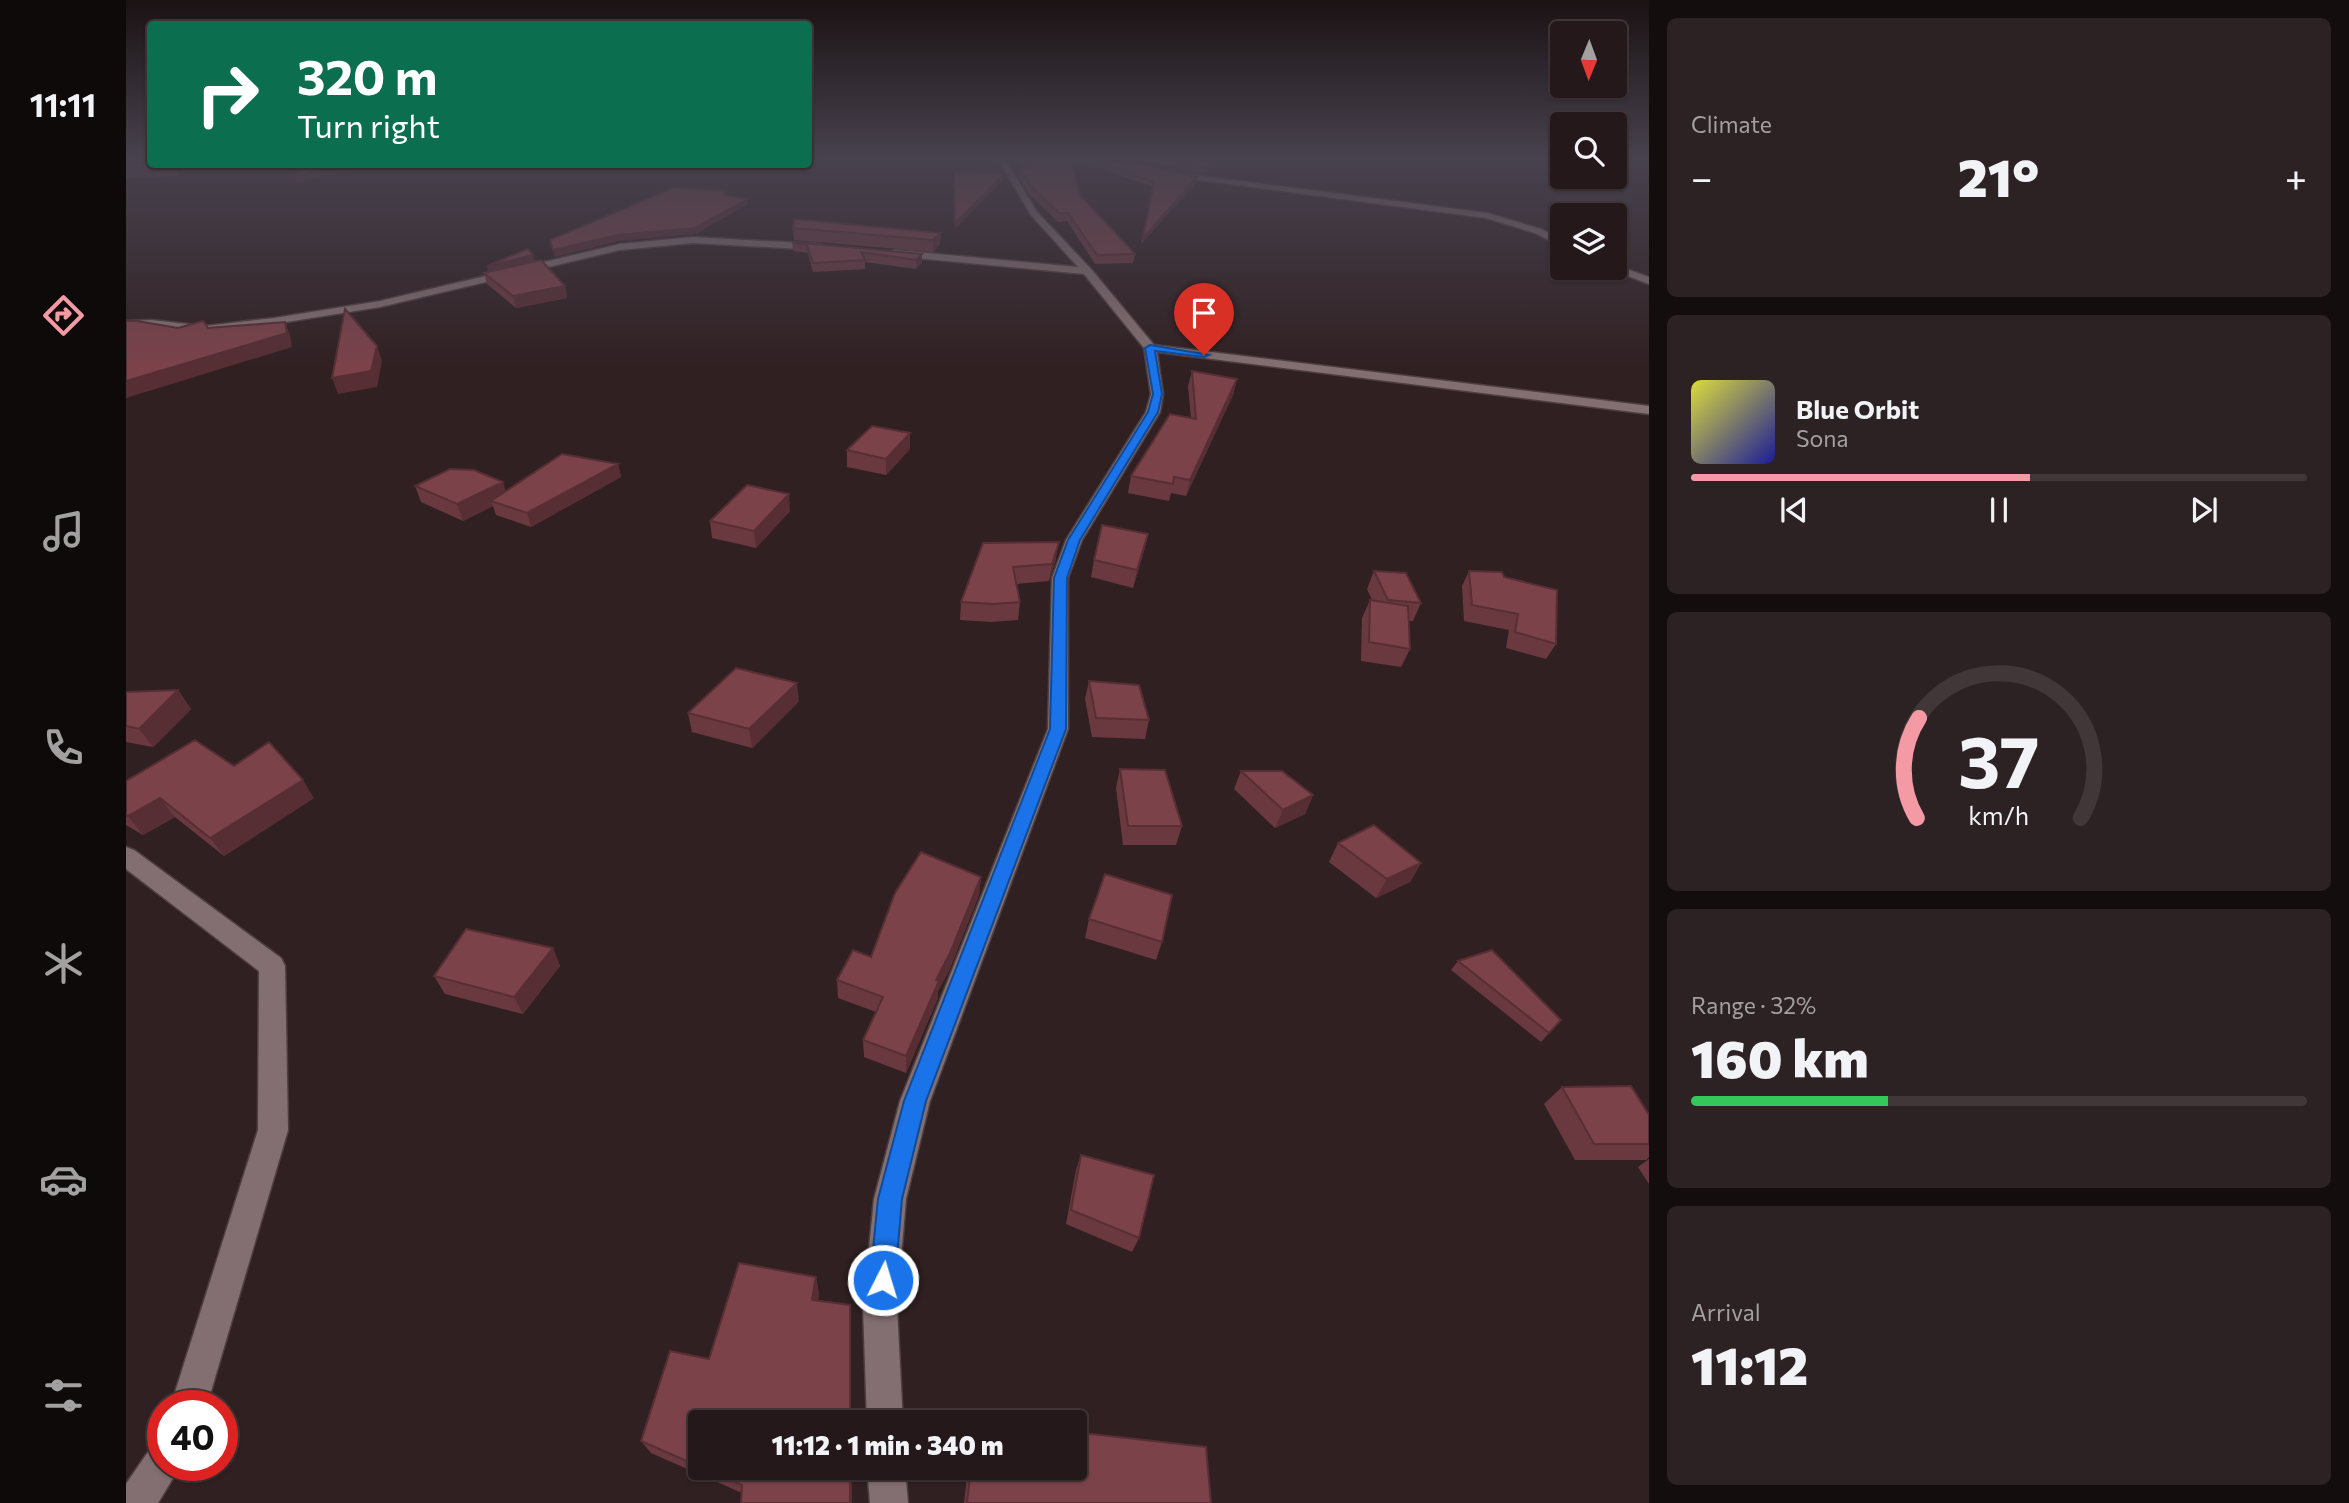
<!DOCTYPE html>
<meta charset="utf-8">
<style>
:root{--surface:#24181a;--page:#2c2123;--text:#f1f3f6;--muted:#a3a0a2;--line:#413739;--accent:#f49aa5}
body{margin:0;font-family:Commissioner,sans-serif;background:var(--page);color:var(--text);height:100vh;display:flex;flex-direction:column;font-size:26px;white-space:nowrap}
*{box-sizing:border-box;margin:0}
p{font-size:23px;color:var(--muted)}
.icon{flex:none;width:38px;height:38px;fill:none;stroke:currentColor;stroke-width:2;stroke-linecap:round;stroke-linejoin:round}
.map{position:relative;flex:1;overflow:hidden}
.sheet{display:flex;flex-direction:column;gap:18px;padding:18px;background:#140d0e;width:700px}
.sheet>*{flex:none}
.banner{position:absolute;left:21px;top:21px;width:665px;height:147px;border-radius:7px;box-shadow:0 2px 5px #0004,0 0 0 2px var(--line);background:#0b6e4f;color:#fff;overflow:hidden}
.needle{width:46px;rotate:181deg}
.tools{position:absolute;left:1424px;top:21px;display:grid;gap:14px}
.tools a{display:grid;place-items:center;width:77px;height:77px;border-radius:7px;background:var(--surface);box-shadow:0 2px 5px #0004,0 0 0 2px var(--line);font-size:35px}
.speed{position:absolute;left:21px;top:1390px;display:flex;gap:14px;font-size:35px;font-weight:700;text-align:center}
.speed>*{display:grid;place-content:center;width:91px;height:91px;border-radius:50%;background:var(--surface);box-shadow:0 2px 5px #0004,0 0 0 2px var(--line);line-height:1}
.speed .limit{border:10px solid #d22;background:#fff;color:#111}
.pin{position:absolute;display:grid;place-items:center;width:60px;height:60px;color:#fff;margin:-72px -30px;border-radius:50% 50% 50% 0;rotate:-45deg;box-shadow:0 0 7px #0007}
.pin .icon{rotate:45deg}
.me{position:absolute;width:77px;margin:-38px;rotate:5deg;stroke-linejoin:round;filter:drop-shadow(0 0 5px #0008)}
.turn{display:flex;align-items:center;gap:24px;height:147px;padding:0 35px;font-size:32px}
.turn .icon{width:91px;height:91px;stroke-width:2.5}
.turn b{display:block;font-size:49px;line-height:60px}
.big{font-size:52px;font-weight:800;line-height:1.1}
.sheet .widget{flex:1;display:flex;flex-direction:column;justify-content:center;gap:10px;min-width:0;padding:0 24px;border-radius:10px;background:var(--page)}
.sheet .dial{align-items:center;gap:0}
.dial svg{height:182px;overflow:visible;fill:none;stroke:var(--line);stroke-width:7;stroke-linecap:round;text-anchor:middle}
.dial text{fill:var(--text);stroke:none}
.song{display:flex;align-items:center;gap:21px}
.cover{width:84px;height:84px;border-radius:10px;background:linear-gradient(135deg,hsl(60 70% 55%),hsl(240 70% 35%))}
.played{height:7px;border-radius:4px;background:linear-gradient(90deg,var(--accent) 55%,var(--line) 55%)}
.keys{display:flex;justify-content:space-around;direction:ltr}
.heat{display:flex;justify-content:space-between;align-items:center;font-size:38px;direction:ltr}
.charge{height:10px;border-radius:5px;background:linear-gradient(90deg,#34c759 32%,var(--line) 0)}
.trip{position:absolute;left:562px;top:1410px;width:399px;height:70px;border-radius:7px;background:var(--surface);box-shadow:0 2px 5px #0004,0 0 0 2px var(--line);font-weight:800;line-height:70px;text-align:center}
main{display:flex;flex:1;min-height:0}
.dock{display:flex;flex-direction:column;width:126px;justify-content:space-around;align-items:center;background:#0e0a0a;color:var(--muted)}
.dock .icon{width:49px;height:49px}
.dock .current{color:var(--accent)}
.dock b{font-size:32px;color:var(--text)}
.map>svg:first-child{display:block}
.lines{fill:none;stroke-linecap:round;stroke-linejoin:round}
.minor-casing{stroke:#4d3f40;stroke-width:3}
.minor{fill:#836f71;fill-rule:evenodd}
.wall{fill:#6a3940}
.shaded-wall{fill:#562e34}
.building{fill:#7b424a;stroke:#562e34;stroke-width:2}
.route{fill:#1a73e8;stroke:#114b97;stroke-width:2}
</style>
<main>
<nav class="dock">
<b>11:11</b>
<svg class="icon current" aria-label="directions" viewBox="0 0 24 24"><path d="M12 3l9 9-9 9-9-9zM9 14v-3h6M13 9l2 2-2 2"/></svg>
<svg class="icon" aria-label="music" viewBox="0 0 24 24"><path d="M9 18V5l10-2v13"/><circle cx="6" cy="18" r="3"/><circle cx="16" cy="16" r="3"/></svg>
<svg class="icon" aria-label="phone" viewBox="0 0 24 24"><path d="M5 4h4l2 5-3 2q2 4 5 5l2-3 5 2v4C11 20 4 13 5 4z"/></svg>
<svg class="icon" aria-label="climate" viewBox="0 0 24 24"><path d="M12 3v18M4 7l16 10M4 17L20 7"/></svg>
<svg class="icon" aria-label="car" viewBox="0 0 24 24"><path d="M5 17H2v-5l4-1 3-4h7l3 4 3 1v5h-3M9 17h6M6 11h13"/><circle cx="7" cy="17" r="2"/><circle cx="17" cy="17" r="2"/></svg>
<svg class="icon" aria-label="filters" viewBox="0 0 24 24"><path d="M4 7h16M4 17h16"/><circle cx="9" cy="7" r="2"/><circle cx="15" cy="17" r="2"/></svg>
</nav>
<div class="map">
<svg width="1523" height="1503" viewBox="0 0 1523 1503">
<rect width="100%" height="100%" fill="#302022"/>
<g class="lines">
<defs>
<path id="minor" d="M870,156H877L911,212L965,269L1028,345L1523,406V414L1031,352L1037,394L1034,412L956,540L942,578V729L804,1101L780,1199L771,1307L777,1423H741L737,1307L748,1199L774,1101L922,729L926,578L940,540L1020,412L1025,394L1018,348L958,274L768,256L763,253L768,250L952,267L905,215Z
M904,156H934L997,164L993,166Z
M207,164L178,168H51L0,171V167L26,164Z
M1045,172L1361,213L1415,229L1437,240V247L1409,233L1360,218L1042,176Z
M567,237L694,244L699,247L694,250L567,243L494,250L254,307L148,324L80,332L25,326L0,327V321L25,320L80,326L148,318L254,301L494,244Z
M1489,265L1523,277V284L1486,270L1484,268H1489Z
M0,847L8,850L155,958L159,966L162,1130L81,1405H45L132,1130L133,971L0,869Z
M37,1443V1465H55L32,1503H0V1484L24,1449Z
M741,1468H779L782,1503H744Z"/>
</defs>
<use href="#minor" class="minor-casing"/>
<use href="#minor" class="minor"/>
</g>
<path class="wall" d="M884,156H945L953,194L1009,254L1007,263L969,264L941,221L932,222L903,194L892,176L893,168H899Z
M985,156H1057L1084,163L1083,169L1078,174L1020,161L985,159Z
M966,160L1070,183L1015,244L1027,187L965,165Z
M51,165L53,171V176L0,178V168Z
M667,228L815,233L814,244L807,252L668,240Z
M666,242L796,254V262L790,269L739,262V269L687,272L682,253L667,251Z
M409,261L439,286L441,298L390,308L361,284L358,273Z
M1066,371L1111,379L1107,395L1060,496L1045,493L1043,501L1002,493L1005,476L1065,418L1062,386Z
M784,449L760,475L721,467V450Z
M492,464L495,477L405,527L370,515L367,506L337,521L295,502L289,486L380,492Z
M664,511L630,548L586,538L584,521Z
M1022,534L1018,551L1007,588L965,577L968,560Z
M857,543L930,559L923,581L890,584L894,602L892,620L865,622L834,620L835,602Z
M1248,571L1295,603L1287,621H1283L1284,649L1275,667L1235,661L1236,618L1244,600H1246L1241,589Z
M1343,571L1378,577L1430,644L1420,659L1380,648L1383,630L1338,621L1336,586Z
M963,681L1023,720L1019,739L966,737L959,699Z
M52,690L65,709L27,747L0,742V692Z
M673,701L626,748L566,732L562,713Z
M108,766L188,798L98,856L49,817L17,835L0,825V781Z
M994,769L1056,826L1050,845H997L990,788Z
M1115,771L1187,795L1179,814L1149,828L1108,789Z
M1212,843L1295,863L1284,882L1250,898L1203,862Z
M855,877L853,895L823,971L812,991V998L780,1073L738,1057L737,1040L750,1012L712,998L711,980Z
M963,919L1036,942L1030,960L959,938Z
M427,948L434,966L397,1014L319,994L308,976Z
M1332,961L1435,1020L1415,1042L1325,970Z
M1436,1087L1523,1115V1157L1520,1160H1449L1418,1104Z
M955,1155L1013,1238L1006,1252L940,1224L950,1170Z
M1523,1159V1184L1512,1167Z
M690,1277L693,1294L692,1300L724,1305L725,1321L574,1423V1468H726V1503H615L616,1493L525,1453L515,1441L583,1359Z
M842,1468H948L1085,1503H838Z"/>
<path class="shaded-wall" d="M24,157V162L0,164V159Z
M1084,163L1083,169L1078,174L1079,169Z
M216,164H258L231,168L171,183L169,176Z
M879,173V178L829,229V223Z
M1071,177L1070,183L1015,244L1017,238Z
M622,199V204L570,234L493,241L429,257L427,250Z
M815,233L814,244L807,252V240Z
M796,254V262L790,269V260Z
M407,255L409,262L362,273L361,266Z
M439,286L441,298L390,308L387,296Z
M159,322L164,335L166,347L0,398V381Z
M251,346L256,361L251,387L212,394L206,378Z
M1111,379L1107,395L1060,496L1064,480Z
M784,433V449L760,475V459Z
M492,464L495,477L405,527L401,513Z
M377,482L382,498L365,501L367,506L337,521L331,504Z
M663,494L664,511L630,548L628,531Z
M1022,534L1018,551L1007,588L1011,570Z
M933,542L930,559L923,581L926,564Z
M671,683L673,701L626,748L623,729Z
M52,690L65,709L27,747L13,729Z
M177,780L188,798L98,856L84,838Z
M1187,795L1179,814L1149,828L1157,810Z
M34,798L49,817L17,835L2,816Z
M1295,863L1284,882L1250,898L1261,879Z
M855,877L853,895L823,971L812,991V998L780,1073V1056L810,980Z
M427,948L434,966L397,1014L388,997Z
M690,1277L693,1294L689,1316L686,1300Z
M724,1305L725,1321V1423H724Z
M724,1468H726V1503H724Z"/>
<path class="building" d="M0,156H24V157L0,159Z
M895,156H945L953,194L1009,254L971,255L942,213H933L904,185L893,168H910Z
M1021,156H1057L1084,163L1079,169Z
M966,160L1019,165L1071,177L1017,238L1028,182Z
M180,164H216L169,176Z
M51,165L50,170L0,172V168Z
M828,172L879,173L829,223Z
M547,188L600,191L598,195L622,199L569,228L492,235L427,250L424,240Z
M668,219L815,233L807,240L667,228Z
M666,242L796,254L790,260L735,252L739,260L687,263L681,245Z
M402,249L407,255L361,266Z
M415,260L439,286L387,296L358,273Z
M219,309L251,346L245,371L206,378Z
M0,321H11L52,328L77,321L82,328L159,322L161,333L0,381Z
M1066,371L1111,379L1064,480L1048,477L1047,484L1005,476L1044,414L1070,419Z
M746,426L784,433L760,459L721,450Z
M436,454L492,464L401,513L365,501Z
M324,469L348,470L377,482L331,504L289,486Z
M621,485L663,494L628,531L584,521Z
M976,525L1022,534L1011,570L968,560Z
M933,542L926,564L887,567L894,602L867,604L835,602L857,543Z
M1248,571L1280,573L1295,603L1262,600Z
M1343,571L1376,572L1378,577L1431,590L1430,644L1389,632L1392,614L1346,605Z
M1244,600L1282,606L1284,649L1243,642Z
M610,668L671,683L623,729L562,713Z
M963,681L1013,685L1023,720L970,718Z
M52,690L13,729L0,726V692Z
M69,740L108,766L143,742L177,780L84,838L34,798L2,816L0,815V781Z
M994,769L1039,770L1056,826H1002Z
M1115,771H1156L1187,795L1157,810Z
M1248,825L1295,863L1261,879L1212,843Z
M795,852L855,877L824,953L810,980L813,981L780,1056L737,1040L757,997L711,980L727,950L745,957L769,893Z
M979,874L1046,895L1036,942L963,919Z
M340,929L427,948L388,997L308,976Z
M1366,950L1435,1020L1423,1033L1332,961Z
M1505,1086L1523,1115V1144H1468L1436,1087Z
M955,1155L1028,1175L1013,1238L945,1210Z
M613,1263L690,1277L686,1300L724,1305V1423H574V1467L515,1441L544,1351L583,1359Z
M850,1421L866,1423H850Z
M948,1432L1080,1447L1085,1503H841L845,1468H948Z
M577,1468H724V1503H615L616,1485Z"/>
<linearGradient id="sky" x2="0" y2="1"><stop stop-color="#1a1213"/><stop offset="0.43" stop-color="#48424f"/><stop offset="1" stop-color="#48424f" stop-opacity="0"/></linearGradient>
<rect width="1523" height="367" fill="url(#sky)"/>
<path class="route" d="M1024,345L1083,355L1078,357L1029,351L1036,394L1032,412L954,540L941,578L940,729L800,1101L776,1199L769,1280L765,1289L757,1293L748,1289L744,1280L752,1199L778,1101L924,729L928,578L942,540L1022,412L1027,394L1019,348Z"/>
</svg>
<div class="tools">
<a><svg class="needle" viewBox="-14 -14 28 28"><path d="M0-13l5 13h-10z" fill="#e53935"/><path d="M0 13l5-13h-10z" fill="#a3a0a2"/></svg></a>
<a><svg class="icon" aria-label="search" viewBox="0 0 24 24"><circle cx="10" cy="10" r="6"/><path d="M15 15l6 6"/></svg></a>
<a><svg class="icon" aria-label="layers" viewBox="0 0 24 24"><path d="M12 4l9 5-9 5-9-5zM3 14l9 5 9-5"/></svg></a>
</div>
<div class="speed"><div class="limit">40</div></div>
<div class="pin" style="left:1078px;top:355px;background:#d93025"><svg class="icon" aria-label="arrive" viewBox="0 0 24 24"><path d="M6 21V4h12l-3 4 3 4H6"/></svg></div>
<svg class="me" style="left:757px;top:1280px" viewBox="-20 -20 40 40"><circle r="17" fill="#1a73e8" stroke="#fff" stroke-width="3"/><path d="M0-11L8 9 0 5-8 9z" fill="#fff"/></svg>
<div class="trip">11:12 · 1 min · 340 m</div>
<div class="banner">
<div class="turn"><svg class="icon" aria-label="right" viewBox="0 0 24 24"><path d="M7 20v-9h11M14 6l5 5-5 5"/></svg><div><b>320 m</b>Turn right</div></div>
</div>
</div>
<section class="sheet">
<div class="widget"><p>Climate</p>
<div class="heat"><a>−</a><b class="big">21°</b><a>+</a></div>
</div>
<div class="widget">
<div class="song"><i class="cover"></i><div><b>Blue Orbit</b><p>Sona</p></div></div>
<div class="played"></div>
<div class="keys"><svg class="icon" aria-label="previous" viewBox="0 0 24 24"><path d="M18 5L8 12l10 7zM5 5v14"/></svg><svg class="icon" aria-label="pause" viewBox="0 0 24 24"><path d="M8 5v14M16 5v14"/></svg><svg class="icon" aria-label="next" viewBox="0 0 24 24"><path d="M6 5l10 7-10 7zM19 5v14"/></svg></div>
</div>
<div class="widget dial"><svg viewBox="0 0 100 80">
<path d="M14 69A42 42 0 1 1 86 69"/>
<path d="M14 69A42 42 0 0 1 15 25" stroke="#f49aa5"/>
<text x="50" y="56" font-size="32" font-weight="700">37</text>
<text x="50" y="72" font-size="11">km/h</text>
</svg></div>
<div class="widget"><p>Range · 32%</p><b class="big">160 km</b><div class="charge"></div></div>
<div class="widget"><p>Arrival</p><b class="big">11:12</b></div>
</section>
</main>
